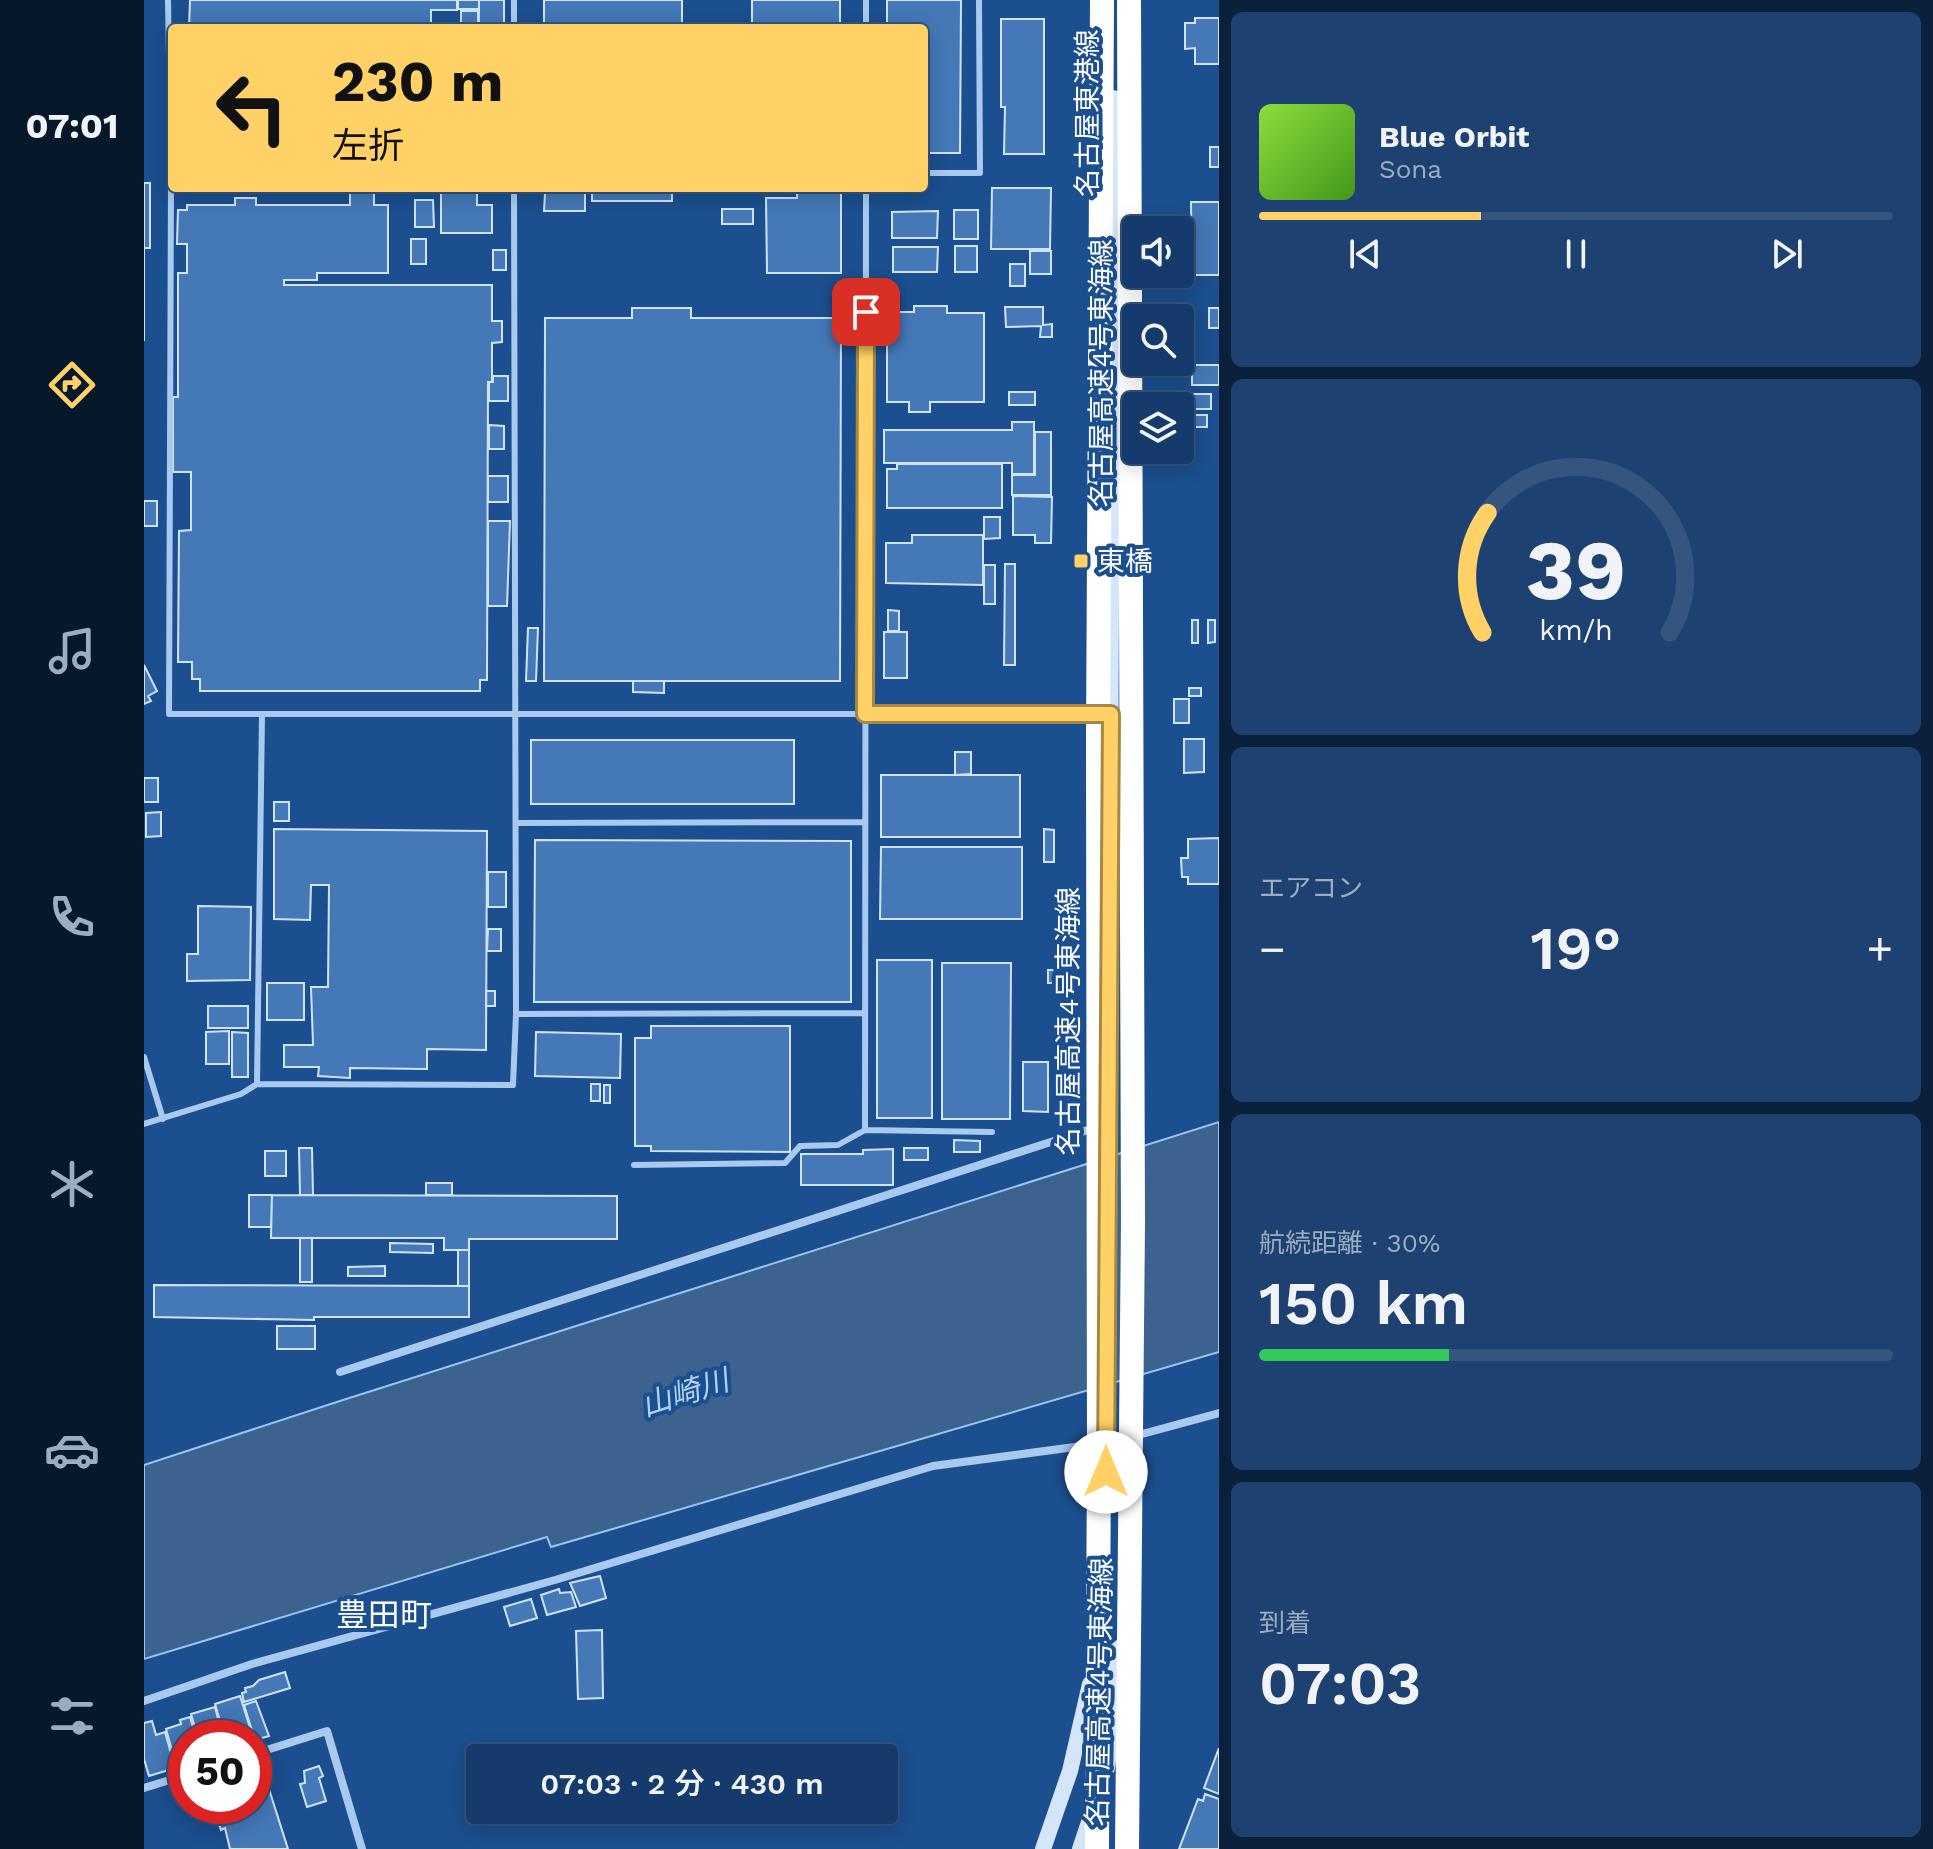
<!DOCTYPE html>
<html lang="ja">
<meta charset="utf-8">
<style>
:root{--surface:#143b6b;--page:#1d4271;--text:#f1f3f6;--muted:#9dadc1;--line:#33557e;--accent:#ffd166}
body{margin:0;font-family:"Work Sans","Noto Sans JP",sans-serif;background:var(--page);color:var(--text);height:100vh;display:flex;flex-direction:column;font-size:30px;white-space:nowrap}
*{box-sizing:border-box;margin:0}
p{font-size:26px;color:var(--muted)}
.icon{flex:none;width:44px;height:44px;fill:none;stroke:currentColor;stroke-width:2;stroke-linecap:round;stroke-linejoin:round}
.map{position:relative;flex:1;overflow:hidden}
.panel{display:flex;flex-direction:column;gap:12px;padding:12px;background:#0b203b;width:714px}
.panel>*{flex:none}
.banner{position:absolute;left:24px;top:24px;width:760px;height:168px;border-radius:8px;box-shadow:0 4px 20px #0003,0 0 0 2px var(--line);background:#ffd166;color:#111;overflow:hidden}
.buttons{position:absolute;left:978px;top:216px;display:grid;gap:16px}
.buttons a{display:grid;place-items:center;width:72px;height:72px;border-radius:8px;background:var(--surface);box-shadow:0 4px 20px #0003,0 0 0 2px var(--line);font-size:40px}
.speed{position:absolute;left:24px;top:1720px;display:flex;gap:16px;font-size:40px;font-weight:700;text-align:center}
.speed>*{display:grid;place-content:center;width:104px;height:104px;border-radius:50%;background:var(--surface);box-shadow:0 4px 20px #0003,0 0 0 2px var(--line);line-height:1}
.speed .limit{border:12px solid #d22;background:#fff;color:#111}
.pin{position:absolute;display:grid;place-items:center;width:68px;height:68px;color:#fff;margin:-34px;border-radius:16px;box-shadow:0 4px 12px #0006}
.me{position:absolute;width:88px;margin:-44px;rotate:0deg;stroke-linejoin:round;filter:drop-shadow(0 0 6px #0008)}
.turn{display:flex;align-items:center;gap:28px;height:168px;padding:0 32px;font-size:36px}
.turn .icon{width:104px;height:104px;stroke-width:2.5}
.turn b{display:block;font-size:56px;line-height:68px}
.big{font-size:60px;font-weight:600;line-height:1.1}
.panel .widget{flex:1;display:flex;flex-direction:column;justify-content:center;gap:12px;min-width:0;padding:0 28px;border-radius:12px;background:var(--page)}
.panel .dial{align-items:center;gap:0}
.dial svg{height:208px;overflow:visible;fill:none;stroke:var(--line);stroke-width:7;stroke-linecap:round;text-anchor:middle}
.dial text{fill:var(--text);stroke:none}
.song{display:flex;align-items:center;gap:24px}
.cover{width:96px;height:96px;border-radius:12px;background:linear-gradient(135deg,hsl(90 70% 55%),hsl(100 70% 35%))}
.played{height:8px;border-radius:4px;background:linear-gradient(90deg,var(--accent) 35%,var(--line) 35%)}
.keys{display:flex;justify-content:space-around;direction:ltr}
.heat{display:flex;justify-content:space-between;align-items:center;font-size:44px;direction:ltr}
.charge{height:12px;border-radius:6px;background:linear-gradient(90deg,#34c759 30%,var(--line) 0)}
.trip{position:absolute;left:322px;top:1744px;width:432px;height:80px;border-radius:8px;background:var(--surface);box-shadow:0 4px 20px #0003,0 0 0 2px var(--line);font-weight:600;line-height:80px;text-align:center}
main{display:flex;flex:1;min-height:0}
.dock{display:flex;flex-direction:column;width:144px;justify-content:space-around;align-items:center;background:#08182b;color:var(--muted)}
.dock .icon{width:56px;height:56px}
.dock .selected{color:var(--accent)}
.dock b{font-size:36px;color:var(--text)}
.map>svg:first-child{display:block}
.water{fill:#3c6290;stroke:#9cc4f0;stroke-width:2}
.building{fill:#4478b7;stroke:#cfe3fa;stroke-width:2}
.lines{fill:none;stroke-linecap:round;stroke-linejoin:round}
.service{stroke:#a9c9ee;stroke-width:6}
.minor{stroke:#a9c9ee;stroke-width:8}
.secondary{stroke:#d6e6fa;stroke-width:16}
.motorway-bridge{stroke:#fff;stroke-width:24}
.route-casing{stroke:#a68842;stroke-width:20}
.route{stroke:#ffd166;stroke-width:14}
.poi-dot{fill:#ffd166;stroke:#1b4f8f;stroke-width:3}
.labels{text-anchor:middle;stroke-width:8;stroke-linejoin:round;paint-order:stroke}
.street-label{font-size:28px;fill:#fff;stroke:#1b4f8f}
.poi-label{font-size:28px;fill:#fff;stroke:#1b4f8f;text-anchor:start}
.water-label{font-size:30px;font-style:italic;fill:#b5d3f5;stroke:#1b4f8f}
.quarter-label{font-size:32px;fill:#fff;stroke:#1b4f8f}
</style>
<main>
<nav class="dock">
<b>07:01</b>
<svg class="icon selected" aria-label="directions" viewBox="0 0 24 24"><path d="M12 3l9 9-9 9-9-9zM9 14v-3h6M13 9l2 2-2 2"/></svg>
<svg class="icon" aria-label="music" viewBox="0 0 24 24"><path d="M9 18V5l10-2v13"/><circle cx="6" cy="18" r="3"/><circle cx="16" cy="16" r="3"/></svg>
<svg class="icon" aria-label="phone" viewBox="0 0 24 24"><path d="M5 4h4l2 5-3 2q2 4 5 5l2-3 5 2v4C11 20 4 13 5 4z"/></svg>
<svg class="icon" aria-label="climate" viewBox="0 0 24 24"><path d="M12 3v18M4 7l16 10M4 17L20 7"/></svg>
<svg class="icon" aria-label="car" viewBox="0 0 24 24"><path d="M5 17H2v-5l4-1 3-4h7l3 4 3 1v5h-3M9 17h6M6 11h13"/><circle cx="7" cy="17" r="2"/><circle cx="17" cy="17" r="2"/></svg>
<svg class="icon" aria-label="filters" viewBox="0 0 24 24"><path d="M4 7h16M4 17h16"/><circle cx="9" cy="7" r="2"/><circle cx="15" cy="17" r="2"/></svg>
</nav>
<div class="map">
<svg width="1075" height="1849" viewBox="0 0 1075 1849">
<rect width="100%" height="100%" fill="#1b4f8f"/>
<path class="water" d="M1075,1122V1352L407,1547L403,1537L0,1659V1465L199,1400Z"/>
<path class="building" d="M46,0H313V10H287V28H45Z
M314,0H335V9H314Z
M335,0H360V28H329H335Z
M400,0H538V28H400Z
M608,0H696V28H691V23H608Z
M743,0H817L816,153H780V28H743Z
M317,11H334V27L317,28Z
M1051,18H1075V64H1051V48L1041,49V23H1051Z
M857,19H900V154H860L861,107H857Z
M1066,147H1075V167H1066Z
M0,183H6V248H0V341Z
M297,188H333V205H348V233H297Z
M448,188H528V201H448Z
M653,188H697V273H623L622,198H653Z
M848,188H907L906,249H847Z
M206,192H230V205H244V273H173V280H140V285H348V321H358V342L348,343V382H344L343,680H336V691H56V679H48V662H34L35,531L47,530V472H29V397H34V273H43V244H33L34,210H43V205H91V198H112V205H206Z
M401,193H441V211H400Z
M271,200H289L290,227H271Z
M1047,202H1075V275H1048Z
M578,209H609V224H578Z
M810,210H834V239H810Z
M794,211L793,238H748V212Z
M267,239H282V264H267Z
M811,246H833V272H811Z
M749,247H794L793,272H749Z
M349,250H362V270H349Z
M886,251H907V274H886Z
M866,264H881V286H866Z
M770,306H803V313H840V402H786V412H765V402H743V312H770Z
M861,307H899V325L908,324V337H896L897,326L862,327Z
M488,308H547V318H697L696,681H400L401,318H488Z
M1065,308H1075V328H1065Z
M1048,365H1075V385H1048Z
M349,376H364V401H345V382H349Z
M865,392H891V405H865Z
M1042,394H1067V409H1042Z
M1051,415H1063V427H1051Z
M868,422H890V474H868V463H740V430H868Z
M345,425L360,426V449H345Z
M891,432H907V495H868V475H891Z
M753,464H858V508H743V469H753Z
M344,476H364V502H344Z
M869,496L908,497L907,543H891V535H869Z
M0,501H13V526H0Z
M840,517H856V538L840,539Z
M344,521H366L363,606H344Z
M768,535H839V585L742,583V543H768Z
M861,564H871V665H860Z
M840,565H851V604H840Z
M744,610L755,611V631H744Z
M1048,620H1054V643H1048Z
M1064,620H1071V642L1064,643Z
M384,628H394L392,681H382Z
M740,632H763V678H740Z
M0,665L13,691L4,696L7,701L0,704Z
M489,681H520V693L489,692Z
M1045,688H1057V696H1045Z
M1030,699H1045V723H1030Z
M1040,739H1060V772L1040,773Z
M387,740H650V804H387Z
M811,752H827V774L811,775Z
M737,775H876V837H737Z
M0,778H14V802H0Z
M130,802H145V821H130Z
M17,812V836L2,837V813Z
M130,829L343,831L342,1050L283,1049V1069L206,1068V1078L174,1076L175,1067H140V1045H169L167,987H184L185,885H167L166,920L130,919Z
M900,829L910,830V862H900Z
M1075,838V884H1044V877H1038L1037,858H1044V839Z
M391,840L707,841V1002H390Z
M737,847H878V919H736Z
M344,872H362V907H344Z
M54,906L107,907L106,980L43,981V954H54Z
M344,929H357V951H343Z
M733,960H788V1118H733Z
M798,963H867L866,1119H798Z
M904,970H911V983H904Z
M123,983H160V1020H123Z
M342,991H351V1006H342Z
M64,1006H104V1028H64Z
M507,1026H646V1152L507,1151V1146H491V1038H507Z
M85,1031V1064H62V1032Z
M88,1032L104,1033V1077H88Z
M392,1032L477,1034L476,1078L391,1076Z
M879,1062H904V1112L879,1111Z
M447,1084H456V1101H447Z
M460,1085H466V1103H460Z
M935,1087V1102H924V1088Z
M810,1140L836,1141V1152H810Z
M155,1148H168L169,1195H156Z
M760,1148H784V1160H760Z
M749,1149V1185H657V1154H719V1150Z
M121,1151H142V1176H121Z
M282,1183H308V1195H282Z
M105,1195H128L127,1227H105Z
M128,1195L473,1196V1239H325V1250H300V1238H127Z
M156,1238H168V1282H156Z
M246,1243L289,1244V1253L246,1252Z
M314,1250H325V1286H314Z
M241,1266V1276H204V1267Z
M10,1285L325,1286V1317H170V1320L10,1317Z
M133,1326H171V1349H133Z
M456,1576L462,1598L436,1606L426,1583Z
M415,1589L416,1593L427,1592L432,1607L403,1615L397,1595Z
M387,1599L393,1618L366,1626L360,1607Z
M458,1630L459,1698L434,1699L432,1631Z
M141,1672L146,1688L100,1702L98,1693L102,1692L101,1688L109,1686L115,1680Z
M96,1696L107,1731L81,1738L71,1704Z
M112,1701L125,1736L111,1740L100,1705Z
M71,1707L79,1738H54L47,1714Z
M46,1717L52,1738H42V1755L30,1758L22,1729L37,1724L36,1720Z
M8,1721L12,1735L21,1732L31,1768L5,1776L0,1759V1723Z
M1075,1748V1794L1060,1788Z
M175,1766L179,1776L175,1778L182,1801L163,1807L156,1784L161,1783L160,1771Z
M118,1767L144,1849H86L81,1828L77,1830L75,1824L78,1823L72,1806H110V1770Z
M1061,1794L1075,1799V1849H1035L1054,1799L1059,1801Z"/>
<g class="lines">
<path class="service" d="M24,0L27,177L25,714H947
M370,0V28
M722,28V0
M780,173H836L835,0
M722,188L721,1130L848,1132
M372,823L721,822
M372,1014L719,1013
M0,1057L19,1119
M113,1084L118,714
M0,1124L97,1094L113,1084L369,1085L372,1014L370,188
M490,1165L641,1163L656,1146L694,1145L721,1130"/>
<path class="minor" d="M196,1372L953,1127
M991,1436L1075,1413
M0,1701L108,1664L411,1580L789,1466L953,1444
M110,1754L183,1731L218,1849
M0,1788L42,1775"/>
<path class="secondary" d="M966,846L969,98
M963,1768L969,1720L974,1648
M899,1849L926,1771L946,1684
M936,1849L948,1813"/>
<path class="motorway-bridge" d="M953,1849L955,1448L954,741L958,0
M983,1849L989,1223L985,0"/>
</g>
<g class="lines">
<defs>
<path id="route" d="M722,312L721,714H967L962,1472"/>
</defs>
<use href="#route" class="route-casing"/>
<use href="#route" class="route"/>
</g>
<rect class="poi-dot" x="929" y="553" width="16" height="16" rx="4"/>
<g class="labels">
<g class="street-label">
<text transform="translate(943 113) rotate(-90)" y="10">名古屋東港線</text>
<text transform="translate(957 373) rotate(-90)" y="10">名古屋高速4号東海線</text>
<text transform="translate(924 1021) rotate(-90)" y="10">名古屋高速4号東海線</text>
<text transform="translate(955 1692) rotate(-89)" y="10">名古屋高速4号東海線</text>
</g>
<g class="poi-label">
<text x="953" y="571">東橋</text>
</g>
<g class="water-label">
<text transform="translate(541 1393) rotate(-18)" y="10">山崎川</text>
</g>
<g class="quarter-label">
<text x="240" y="1626">豊田町</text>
</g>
</g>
</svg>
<div class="buttons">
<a><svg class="icon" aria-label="sound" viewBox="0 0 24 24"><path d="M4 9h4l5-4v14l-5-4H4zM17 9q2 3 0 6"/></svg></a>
<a><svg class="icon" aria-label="search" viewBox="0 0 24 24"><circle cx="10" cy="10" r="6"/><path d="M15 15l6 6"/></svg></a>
<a><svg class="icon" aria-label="layers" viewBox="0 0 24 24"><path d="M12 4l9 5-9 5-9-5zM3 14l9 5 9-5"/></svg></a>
</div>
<div class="speed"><div class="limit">50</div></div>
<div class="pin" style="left:722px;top:312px;background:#d93025"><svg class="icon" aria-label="arrive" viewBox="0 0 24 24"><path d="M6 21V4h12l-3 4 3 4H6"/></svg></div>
<svg class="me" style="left:962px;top:1472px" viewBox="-20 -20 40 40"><circle r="19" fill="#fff"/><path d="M0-13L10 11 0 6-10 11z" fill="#ffd166"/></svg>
<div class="trip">07:03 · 2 分 · 430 m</div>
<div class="banner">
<div class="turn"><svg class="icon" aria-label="left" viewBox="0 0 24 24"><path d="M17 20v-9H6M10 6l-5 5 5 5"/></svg><div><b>230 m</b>左折</div></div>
</div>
</div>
<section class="panel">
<div class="widget">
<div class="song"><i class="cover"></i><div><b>Blue Orbit</b><p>Sona</p></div></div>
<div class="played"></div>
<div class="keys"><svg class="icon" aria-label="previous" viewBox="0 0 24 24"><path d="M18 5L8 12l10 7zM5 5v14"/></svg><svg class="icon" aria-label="pause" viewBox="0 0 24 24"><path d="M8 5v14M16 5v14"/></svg><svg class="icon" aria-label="next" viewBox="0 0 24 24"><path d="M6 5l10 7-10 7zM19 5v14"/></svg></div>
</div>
<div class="widget dial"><svg viewBox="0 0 100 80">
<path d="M14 69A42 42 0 1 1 86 69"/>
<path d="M14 69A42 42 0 0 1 16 23" stroke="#ffd166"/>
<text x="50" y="56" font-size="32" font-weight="700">39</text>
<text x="50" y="72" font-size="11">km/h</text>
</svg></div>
<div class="widget"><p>エアコン</p>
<div class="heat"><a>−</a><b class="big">19°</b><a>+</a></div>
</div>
<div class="widget"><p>航続距離 · 30%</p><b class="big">150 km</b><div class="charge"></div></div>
<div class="widget"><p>到着</p><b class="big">07:03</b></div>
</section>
</main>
